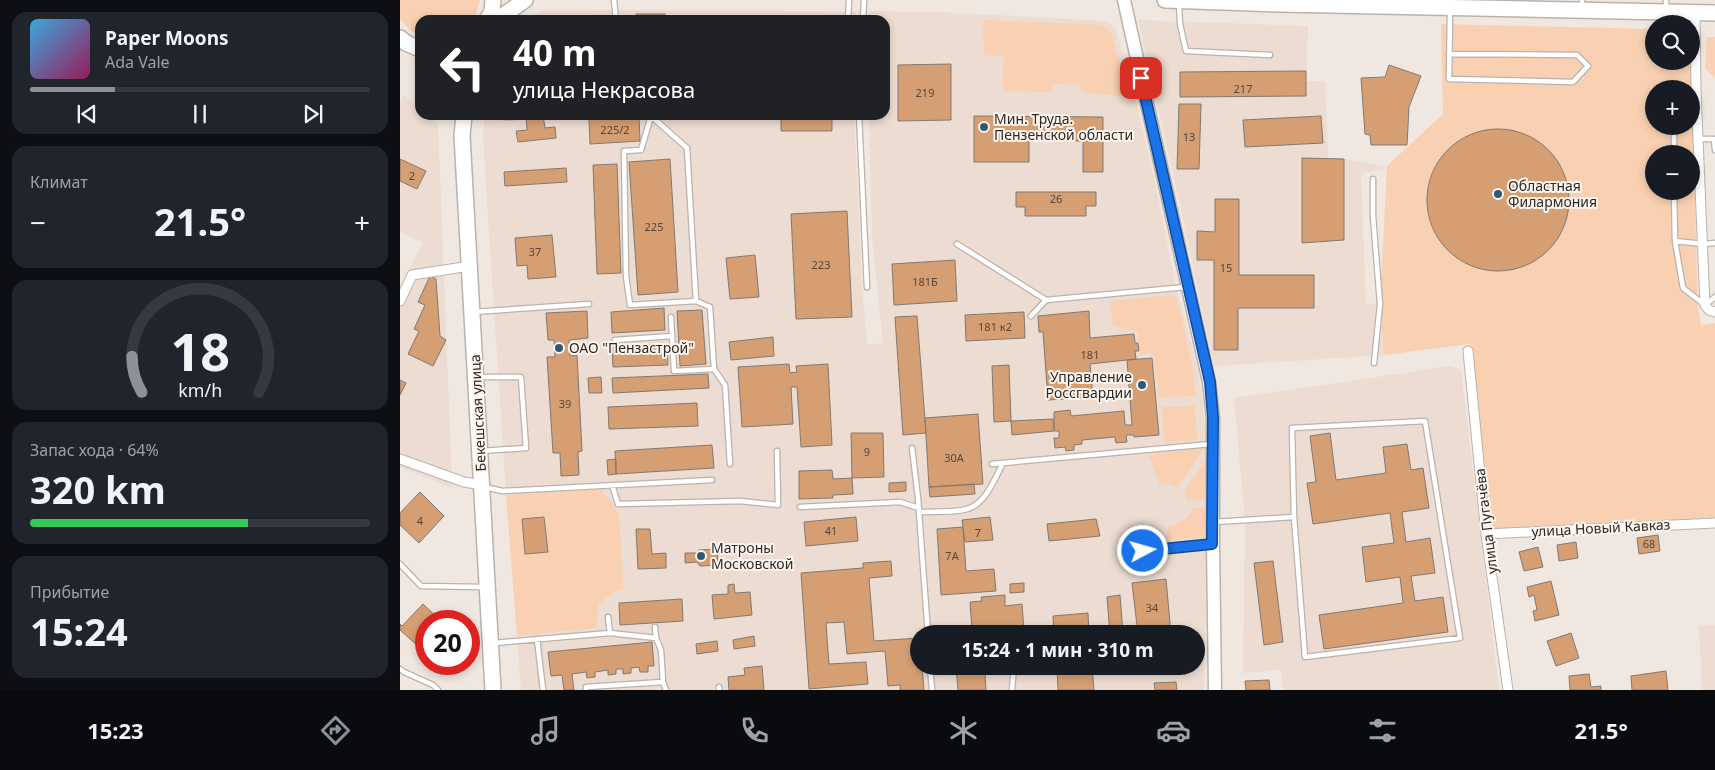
<!DOCTYPE html>
<html lang="ru">
<meta charset="utf-8">
<style>
:root{--surface:#171b24;--page:#20242c;--text:#f1f3f6;--muted:#9ea1a6;--line:#363941;--accent:#8c9099}
body{margin:0;font-family:"Noto Sans",sans-serif;background:var(--page);color:var(--text);height:100vh;display:flex;flex-direction:column;font-size:19px;white-space:nowrap}
*{box-sizing:border-box;margin:0}
p{font-size:16px;color:var(--muted)}
.icon{flex:none;width:28px;height:28px;fill:none;stroke:currentColor;stroke-width:2;stroke-linecap:round;stroke-linejoin:round}
.map{position:relative;flex:1;overflow:hidden}
.details{display:flex;flex-direction:column;gap:12px;padding:12px;background:#0d0f14;width:400px}
.details>*{flex:none}
.guide{position:absolute;left:15px;top:15px;width:475px;height:105px;border-radius:15px;box-shadow:0 2px 8px #0003;background:#202124;color:#fff;overflow:hidden}
.controls{position:absolute;left:1245px;top:15px;display:grid;gap:10px}
.controls a{display:grid;place-items:center;width:55px;height:55px;border-radius:50%;background:var(--surface);box-shadow:0 2px 8px #0003;font-size:25px}
.speed{position:absolute;left:15px;top:610px;display:flex;gap:10px;font-size:25px;font-weight:700;text-align:center}
.speed>*{display:grid;place-content:center;width:65px;height:65px;border-radius:50%;background:var(--surface);box-shadow:0 2px 8px #0003;line-height:1}
.speed .limit{border:8px solid #d22;background:#fff;color:#111}
.pin{position:absolute;display:grid;place-items:center;width:42px;height:42px;color:#fff;margin:-21px;border-radius:10px;box-shadow:0 2px 8px #0006}
.me{position:absolute;width:55px;margin:-28px;rotate:84deg;stroke-linejoin:round;filter:drop-shadow(0 0 4px #0008)}
.turn{display:flex;align-items:center;gap:18px;height:105px;padding:0 15px;font-size:22px}
.turn .icon{width:65px;height:65px;stroke-width:2.5}
.turn b{display:block;font-size:35px;line-height:42px}
.big{font-size:38px;font-weight:700;line-height:1.1}
.details .widget{flex:1;display:flex;flex-direction:column;justify-content:center;gap:8px;min-width:0;padding:0 18px;border-radius:15px;background:var(--page)}
.details .dial{align-items:center;gap:0}
.dial svg{height:130px;overflow:visible;fill:none;stroke:var(--line);stroke-width:7;stroke-linecap:round;text-anchor:middle}
.dial text{fill:var(--text);stroke:none}
.song{display:flex;align-items:center;gap:15px}
.cover{width:60px;height:60px;border-radius:8px;background:linear-gradient(135deg,hsl(200 70% 55%),hsl(330 70% 35%))}
.played{height:5px;border-radius:2px;background:linear-gradient(90deg,var(--accent) 25%,var(--line) 25%)}
.keys{display:flex;justify-content:space-around;direction:ltr}
.heat{display:flex;justify-content:space-between;align-items:center;font-size:28px;direction:ltr}
.charge{height:8px;border-radius:4px;background:linear-gradient(90deg,#34c759 64%,var(--line) 0)}
.trip{position:absolute;left:510px;top:625px;width:295px;height:50px;border-radius:25px;background:var(--surface);box-shadow:0 2px 8px #0003;font-weight:700;line-height:50px;text-align:center}
.dock{display:flex;height:80px;justify-content:space-around;align-items:center;background:#090b0e;color:var(--muted)}
.dock .icon{width:35px;height:35px}
.dock .on{color:var(--accent)}
.dock b{font-size:22px;color:var(--text)}
main{display:flex;flex:1;min-height:0}
.map>svg:first-child{display:block}
.built{fill:#ecdcd1;fill-rule:evenodd}
.green{fill:#f9d0b1;fill-rule:evenodd}
.building{fill:#d59f73;stroke:#817973}
.lines{fill:none;stroke-linecap:round;stroke-linejoin:round}
.service-casing{stroke:#bbb2ac;stroke-width:7}
.minor-casing{stroke:#bbb2ac;stroke-width:11}
.secondary-casing{stroke:#bbb2ac;stroke-width:15}
.primary-casing{stroke:#bbb2ac;stroke-width:18}
.service{stroke:#fff;stroke-width:4.5}
.minor{stroke:#fff;stroke-width:9}
.secondary{stroke:#fff;stroke-width:12}
.primary{stroke:#fff;stroke-width:15}
.route-casing{stroke:#114b97;stroke-width:12}
.route{stroke:#1a73e8;stroke-width:9}
.poi-dot{fill:#2c5b7a;stroke:#fef5ee;stroke-width:2}
.labels{text-anchor:middle;stroke-width:4;stroke-linejoin:round;paint-order:stroke}
.number-label{font-size:11px;fill:#57463a}
.poi-label{font-size:14px;fill:#2d2927;stroke:#fef5ee;text-anchor:start}
.street-label{font-size:14px;fill:#2d2927;stroke:#fef5ee}
</style>
<main>
<section class="details">
<div class="widget">
<div class="song"><i class="cover"></i><div><b>Paper Moons</b><p>Ada Vale</p></div></div>
<div class="played"></div>
<div class="keys"><svg class="icon" aria-label="previous" viewBox="0 0 24 24"><path d="M18 5L8 12l10 7zM5 5v14"/></svg><svg class="icon" aria-label="pause" viewBox="0 0 24 24"><path d="M8 5v14M16 5v14"/></svg><svg class="icon" aria-label="next" viewBox="0 0 24 24"><path d="M6 5l10 7-10 7zM19 5v14"/></svg></div>
</div>
<div class="widget"><p>Климат</p>
<div class="heat"><a>−</a><b class="big">21.5°</b><a>+</a></div>
</div>
<div class="widget dial"><svg viewBox="0 0 100 80">
<path d="M14 69A42 42 0 1 1 86 69"/>
<path d="M14 69A42 42 0 0 1 8 47" stroke="#8c9099"/>
<text x="50" y="56" font-size="32" font-weight="700">18</text>
<text x="50" y="72" font-size="11">km/h</text>
</svg></div>
<div class="widget"><p>Запас хода · 64%</p><b class="big">320 km</b><div class="charge"></div></div>
<div class="widget"><p>Прибытие</p><b class="big">15:24</b></div>
</section>
<div class="map">
<svg width="1315" height="690" viewBox="0 0 1315 690">
<rect width="100%" height="100%" fill="#f0e7e1"/>
<path class="built" d="M141,11L207,10L456,12V20H129Z
M470,11L536,12L706,21L715,27L735,97L755,182L775,283L798,369L809,456L804,690H121L117,636L196,628L199,604L216,591L224,589L219,515L201,489L106,495L83,138L84,115H454L462,287L467,345L483,343L472,237L469,115H485V20H470ZM519,634H796V666H519Z
M738,20L908,26L906,81H925L928,158L944,159L985,166V170L961,173L966,304H980L984,355L814,366L780,204Z
M3,95L20,109V115H27L38,124L52,488L0,467V286L23,243L0,231V103Z
M1051,366L1061,370L1099,690H883L881,670L843,673L845,520L834,398Z
M1315,625V690H1302L1299,626Z"/>
<path class="green" d="M0,0H80L76,14L73,20H20V36L10,30L0,19Z
M583,20L703,25L711,33L729,97L682,92L679,83L655,84L649,92L602,91L604,56L584,55Z
M1041,24L1254,29V61H1291L1298,309L1301,325L1315,323V520L1093,530L1070,344L984,355L980,304L987,166L1043,114ZM1254,89H1291V126H1254ZM1254,154H1291V191H1254Z
M1307,37H1315V78L1305,68Z
M773,295L777,300L793,369L796,396L759,397L753,353L741,355L738,331L713,326L710,301Z
M795,406L797,440L764,442L762,407Z
M805,448L777,487L769,484L760,485L749,456L755,453Z
M809,456L808,499L786,500L784,491Z
M201,489L219,514L224,589L216,591L199,604L196,628L117,636L106,495Z
M793,508H808L807,537L767,540L768,527C778,524 789,519 793,508Z"/>
<path class="building" d="M236,14H265V20H236Z
M178,17H201V20H178Z
M551,64V120L498,121V65Z
M989,65L1021,76L1009,107L1007,145H971L970,135L965,134L961,78L985,77Z
M906,71V96L780,97V72Z
M779,104H801L799,169H777Z
M126,115H143L145,128L155,127L156,138L118,142L116,131L127,130Z
M337,115H377V117H338Z
M381,115H432V131H381Z
M239,116L240,141L190,144L189,119Z
M574,116L703,117V172H683V141L629,140V162H574Z
M921,116L923,143L845,147L843,120Z
M1027 200a71 71 0 1 1 142 0a71 71 0 1 1-142 0Z
M902,158L944,159V240L902,243Z
M0,159L26,171L17,189L0,181Z
M270,159L278,292L238,295L229,162Z
M217,164L221,273L197,274L193,165Z
M166,168L167,182L105,186L104,172Z
M616,192H696V206H686V216H625V207H616Z
M815,199H839V275H914V308H838V350H814V260H797V231L815,232Z
M447,211L452,317L396,319L391,214Z
M152,235L156,277L128,279L127,265L117,266L115,238Z
M355,255L359,297L330,299L326,258Z
M555,260L557,301L494,305L492,264Z
M30,276L36,279L40,336L46,340L33,366L8,354L19,331L14,329L25,305L18,302Z
M264,308L265,330L212,333L211,312Z
M302,310L306,364L280,366L277,311Z
M187,311L188,338L169,340L170,356L177,355L182,451L178,452L179,475L161,476L160,453H153L147,357H155L154,340H148L146,313Z
M689,311L690,338L734,334L735,343H738L739,351H735L736,359L690,364L693,397L648,400L643,332H639L638,316Z
M624,312L625,338L566,341L565,315Z
M517,316L526,433L503,435L495,317Z
M373,337L374,356L331,360L329,342Z
M267,344L268,365L213,367L212,347Z
M752,358L759,435L734,437V435H726L727,442L716,443L715,437L682,440V444L674,445V450L666,451L665,447L655,448L654,438H659V431H654V412L670,410L671,416L724,411L725,425H732L727,360Z
M389,364L390,373L397,372L396,366L428,364L432,445L401,447L397,387H391L393,424L342,427L338,367Z
M609,365L611,421L594,422L592,366Z
M308,374L309,388L213,393L212,378Z
M201,377L202,393H189L188,378Z
M0,380L6,383L0,395Z
M297,403L298,426L209,429L208,407Z
M578,414L583,484L529,487L525,418Z
M653,419L654,431L612,435L611,421Z
M451,433H483L484,477L452,478L453,494L433,495V498L399,499V471L432,470L433,479L452,478Z
M930,433L936,480L986,473L983,447L1007,444L1011,470L1023,468L1029,508L1002,512L1006,542L1030,538L1035,573L1011,576L1015,601L1043,597L1048,632L924,649L919,615L1003,603L1000,577L966,582L962,547L994,543L990,513L913,524L907,483L916,482L910,436Z
M312,445L314,468L216,474L215,451Z
M216,459V474L208,475L207,460Z
M506,482V491L489,492V483Z
M574,484L575,494L530,497L529,487Z
M20,492L44,516L19,543L0,525V513Z
M144,517L148,552L125,554L122,519Z
M456,517L458,541L406,546L404,522Z
M590,517L593,540L565,542L562,520Z
M696,519L700,536L649,541L647,524Z
M563,527L566,571L594,569L596,591L541,595L537,529Z
M236,529H250L252,554L266,553V568L238,569Z
M1258,535L1260,551L1239,554L1237,538Z
M1176,542L1178,558L1159,561L1157,545Z
M1138,547L1143,567L1124,571L1119,552Z
M317,549L318,565L300,566L297,562L285,563V553H296L299,550Z
M491,561L492,576L469,578L474,641L519,638V666H522L524,690H500V685L488,686L485,651L447,654L444,622L426,623L429,664L466,662L468,684L409,689L401,573L463,568V563Z
M873,561L883,642L864,645L854,563Z
M766,579L771,634H738L732,583Z
M1151,581L1159,615L1135,621L1133,611L1137,610L1134,595L1129,597L1127,587Z
M624,583V592L610,593V584Z
M334,584L335,593L350,592L352,615L314,619L312,595L328,594V585Z
M605,595V606L622,604L624,631L584,634L583,629L572,630L570,602L582,601L581,597Z
M720,595L723,634H710L707,597Z
M282,599L283,621L220,625L219,603Z
M23,604L41,621H26V640L19,647L0,630V624L2,626Z
M688,613L689,634H654L653,616Z
M1171,633L1179,658L1156,666L1147,641Z
M354,636L355,646L334,649L333,640Z
M317,641L318,651L297,654L296,644Z
M252,642L254,666H248V672H240L239,667L231,668V673L223,674V669H216V674L208,675V670L195,672V677L187,678L186,672L172,674L174,690H164L162,675L151,676L148,652Z
M362,666L364,690H329L328,677L345,675L344,668Z
M556,666H603V673L585,674L586,690H558Z
M657,666H692L694,690H658Z
M1266,671L1268,690H1232L1231,676Z
M1189,674L1191,687L1201,686V690H1170L1169,676Z
M869,680L870,690H846L845,681Z
M776,682L777,690H755L754,683Z"/>
<g class="lines">
<defs>
<path id="service" d="M214,0L216,20
M779,4L780,24L786,51L870,55
M1182,9V0
M1266,10V0
M448,20L449,0
M463,20L464,0
M1049,54L1177,55L1188,66L1173,82L1049,79L1050,11
M75,115L110,117L126,116
M250,115L287,148L296,301L230,305L226,276L224,151L241,150L251,116
M459,115L467,287
M1274,126V154
M1298,139H1314L1315,150
M973,179V216L980,304L974,363
M1274,191L1275,241L1283,288L1305,305L1315,297
M1275,241L1303,244L1315,243
M557,244L646,300L786,287
M73,312L189,304
M631,316L646,300
M271,317L274,371L314,369L310,307L296,301
M215,340L272,336
M314,369L325,385L330,464
M78,377H121L126,448L81,451
M1025,421L1060,638L905,657L894,517L892,428Z
M512,448L518,498L528,634
M592,464L811,444
M212,485L218,504L340,501L378,505L377,451
M85,487L102,491L312,480
M400,507L500,502L519,508
M519,512C532,511 555,513 567,509C586,504 595,478 603,463
M814,522L894,517
M743,551L811,544
M0,564L21,586L83,587
M208,617L210,633
M256,638L261,650L263,682L266,690
M137,639L143,690
M94,643L210,633L256,638L255,627
M530,666L532,690
M0,669L4,672L33,685L38,690
M319,687V690
M186,690V687L263,682
M612,690L614,666"/>
<path id="minor" d="M1295,12L1296,91L1305,305L1309,310L1315,312
M0,301L12,275L70,266
M1068,351L1086,534L1108,690
M0,459L64,482L82,485
M1086,534L1315,523"/>
<path id="secondary" d="M724,0L809,382L813,418V543L815,690"/>
<path id="primary" d="M765,0L881,4L1315,13
M87,20L92,11L93,0
M97,20L125,0
M0,38L6,43L20,49
M64,115L62,136L93,690"/>
</defs>
<use href="#service" class="service-casing"/>
<use href="#minor" class="minor-casing"/>
<use href="#secondary" class="secondary-casing"/>
<use href="#primary" class="primary-casing"/>
<use href="#service" class="service"/>
<use href="#minor" class="minor"/>
<use href="#secondary" class="secondary"/>
<use href="#primary" class="primary"/>
</g>
<g class="lines">
<defs>
<path id="route" d="M741,78L810,382L813,418L812,544L743,551"/>
</defs>
<use href="#route" class="route-casing"/>
<use href="#route" class="route"/>
</g>
<g class="poi-dot">
<circle cx="584" cy="127" r="5"/>
<circle cx="1098" cy="194" r="5"/>
<circle cx="159" cy="348" r="5"/>
<circle cx="742" cy="385" r="5"/>
<circle cx="301" cy="556" r="5"/>
</g>
<g class="labels">
<g class="number-label">
<text x="843" y="93">217</text>
<text x="525" y="97">219</text>
<text x="215" y="134">225/2</text>
<text x="789" y="141">13</text>
<text x="12" y="180">2</text>
<text x="656" y="203">26</text>
<text x="254" y="231">225</text>
<text x="135" y="256">37</text>
<text x="421" y="269">223</text>
<text x="826" y="272">15</text>
<text x="525" y="286">181Б</text>
<text x="595" y="331">181 к2</text>
<text x="690" y="359">181</text>
<text x="165" y="408">39</text>
<text x="467" y="456">9</text>
<text x="554" y="462">30А</text>
<text x="20" y="525">4</text>
<text x="431" y="535">41</text>
<text x="578" y="537">7</text>
<text x="1249" y="548">68</text>
<text x="552" y="560">7А</text>
<text x="752" y="612">34</text>
</g>
<g class="poi-label">
<text x="594" y="124">Мин. Труда.<tspan x="594" dy="16">Пензенской области</tspan></text>
<text x="1108" y="191">Областная<tspan x="1108" dy="16">Филармония</tspan></text>
<text x="169" y="353">ОАО "Пензастрой"</text>
<text x="732" y="382" text-anchor="end">Управление<tspan x="732" dy="16">Россгвардии</tspan></text>
<text x="311" y="553">Матроны<tspan x="311" dy="16">Московской</tspan></text>
</g>
<g class="street-label">
<text transform="translate(78 413) rotate(-93)" y="5">Бекешская улица</text>
<text transform="translate(1086 521) rotate(-97)" y="5">улица Пугачёва</text>
<text transform="translate(1201 528) rotate(-3)" y="5">улица Новый Кавказ</text>
</g>
</g>
</svg>
<div class="controls">
<a><svg class="icon" aria-label="search" viewBox="0 0 24 24"><circle cx="10" cy="10" r="6"/><path d="M15 15l6 6"/></svg></a>
<a>+</a>
<a>−</a>
</div>
<div class="speed"><div class="limit">20</div></div>
<div class="pin" style="left:741px;top:78px;background:#d93025"><svg class="icon" aria-label="arrive" viewBox="0 0 24 24"><path d="M6 21V4h12l-3 4 3 4H6"/></svg></div>
<svg class="me" style="left:743px;top:551px" viewBox="-20 -20 40 40"><circle r="17" fill="#1a73e8" stroke="#fff" stroke-width="3"/><path d="M0-11L8 9 0 5-8 9z" fill="#fff"/></svg>
<div class="trip">15:24 · 1 мин · 310 m</div>
<div class="guide">
<div class="turn"><svg class="icon" aria-label="left" viewBox="0 0 24 24"><path d="M17 20v-9H6M10 6l-5 5 5 5"/></svg><div><b>40 m</b>улица Некрасова</div></div>
</div>
</div>
</main>
<nav class="dock">
<b>15:23</b>
<svg class="icon on" aria-label="directions" viewBox="0 0 24 24"><path d="M12 3l9 9-9 9-9-9zM9 14v-3h6M13 9l2 2-2 2"/></svg>
<svg class="icon" aria-label="music" viewBox="0 0 24 24"><path d="M9 18V5l10-2v13"/><circle cx="6" cy="18" r="3"/><circle cx="16" cy="16" r="3"/></svg>
<svg class="icon" aria-label="phone" viewBox="0 0 24 24"><path d="M5 4h4l2 5-3 2q2 4 5 5l2-3 5 2v4C11 20 4 13 5 4z"/></svg>
<svg class="icon" aria-label="climate" viewBox="0 0 24 24"><path d="M12 3v18M4 7l16 10M4 17L20 7"/></svg>
<svg class="icon" aria-label="car" viewBox="0 0 24 24"><path d="M5 17H2v-5l4-1 3-4h7l3 4 3 1v5h-3M9 17h6M6 11h13"/><circle cx="7" cy="17" r="2"/><circle cx="17" cy="17" r="2"/></svg>
<svg class="icon" aria-label="filters" viewBox="0 0 24 24"><path d="M4 7h16M4 17h16"/><circle cx="9" cy="7" r="2"/><circle cx="15" cy="17" r="2"/></svg>
<b>21.5°</b>
</nav>
